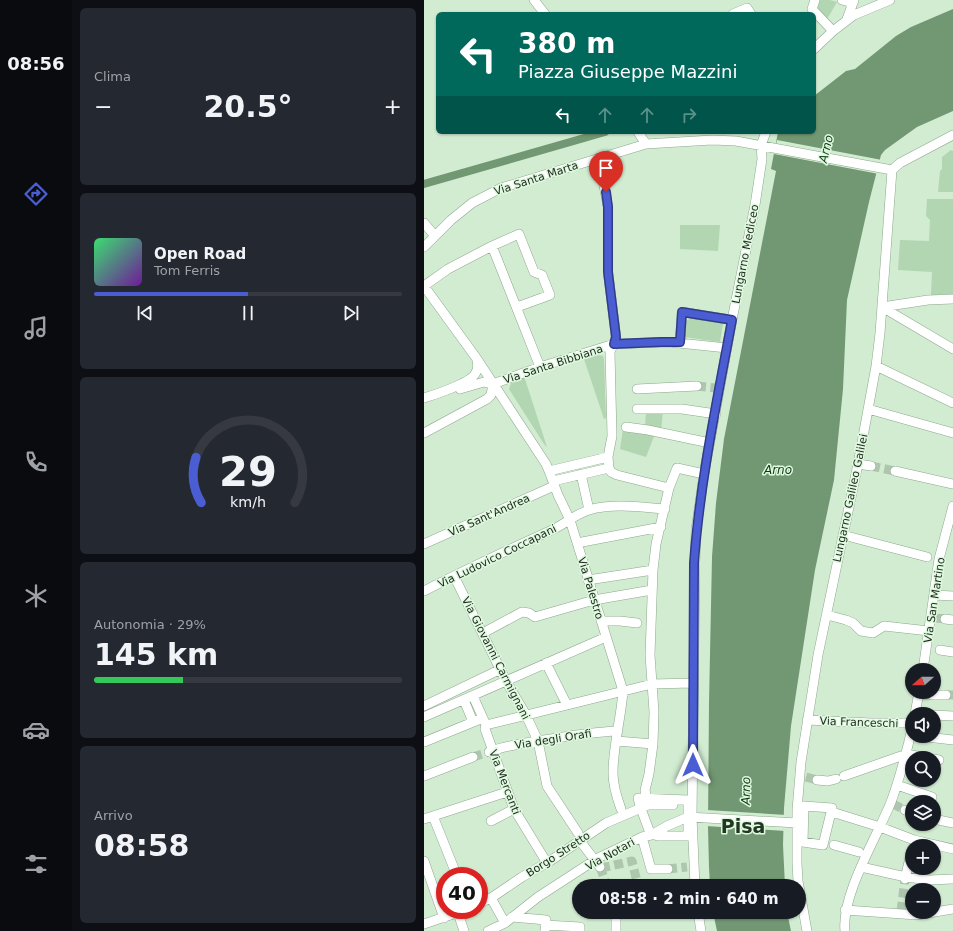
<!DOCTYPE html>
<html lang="it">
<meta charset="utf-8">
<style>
:root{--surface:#171b24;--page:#242831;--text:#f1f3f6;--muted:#9ea1a6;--line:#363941;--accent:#4b5dd2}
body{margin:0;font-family:"DejaVu Sans",sans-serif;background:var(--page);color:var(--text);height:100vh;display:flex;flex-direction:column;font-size:15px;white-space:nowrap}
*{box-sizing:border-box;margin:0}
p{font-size:13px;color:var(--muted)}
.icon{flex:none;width:22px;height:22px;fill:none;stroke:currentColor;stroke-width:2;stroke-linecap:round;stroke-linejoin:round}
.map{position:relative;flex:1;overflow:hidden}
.sheet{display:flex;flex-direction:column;gap:8px;padding:8px;background:#0d0f14;width:352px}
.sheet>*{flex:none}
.top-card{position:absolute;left:12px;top:12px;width:380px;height:122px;border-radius:6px;box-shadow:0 1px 3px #0004;background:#00695c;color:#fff;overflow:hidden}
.needle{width:26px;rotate:249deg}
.fabs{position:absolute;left:481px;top:663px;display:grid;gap:8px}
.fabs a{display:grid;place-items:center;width:36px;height:36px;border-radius:50%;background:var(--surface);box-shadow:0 1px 3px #0004;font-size:20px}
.speed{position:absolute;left:12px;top:867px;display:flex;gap:8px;font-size:20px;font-weight:700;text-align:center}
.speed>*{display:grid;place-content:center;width:52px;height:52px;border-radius:50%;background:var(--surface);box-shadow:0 1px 3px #0004;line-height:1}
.speed .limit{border:6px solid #d22;background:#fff;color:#111}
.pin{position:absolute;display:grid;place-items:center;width:34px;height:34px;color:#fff;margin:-41px -17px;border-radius:50% 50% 50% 0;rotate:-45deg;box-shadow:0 0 4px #0007}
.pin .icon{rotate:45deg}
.me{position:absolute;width:44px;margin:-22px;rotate:0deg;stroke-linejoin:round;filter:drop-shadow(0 0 3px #0008)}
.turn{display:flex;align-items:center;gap:14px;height:84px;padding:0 16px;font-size:18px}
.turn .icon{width:52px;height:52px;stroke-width:2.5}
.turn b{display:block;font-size:28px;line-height:34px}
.lanes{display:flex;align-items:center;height:38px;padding:0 16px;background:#0003;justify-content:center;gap:20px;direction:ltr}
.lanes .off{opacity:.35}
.big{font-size:30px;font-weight:800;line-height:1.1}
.sheet .tile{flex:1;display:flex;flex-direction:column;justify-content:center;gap:6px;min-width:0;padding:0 14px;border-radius:6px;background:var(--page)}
.sheet .dial{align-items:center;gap:0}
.dial svg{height:104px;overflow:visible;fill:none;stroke:var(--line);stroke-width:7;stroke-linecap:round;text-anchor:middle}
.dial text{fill:var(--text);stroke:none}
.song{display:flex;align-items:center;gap:12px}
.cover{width:48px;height:48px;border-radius:6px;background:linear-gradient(135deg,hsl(140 70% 55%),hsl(280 70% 35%))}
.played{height:4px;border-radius:2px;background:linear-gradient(90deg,var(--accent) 50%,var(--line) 50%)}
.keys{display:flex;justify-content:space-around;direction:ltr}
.heat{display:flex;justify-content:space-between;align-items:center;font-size:22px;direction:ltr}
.charge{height:6px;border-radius:3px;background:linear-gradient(90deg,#34c759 29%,var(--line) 0)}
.trip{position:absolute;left:148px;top:879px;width:234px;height:40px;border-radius:20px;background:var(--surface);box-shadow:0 1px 3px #0004;font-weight:800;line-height:40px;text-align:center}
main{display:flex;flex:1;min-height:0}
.tab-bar{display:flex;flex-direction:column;width:72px;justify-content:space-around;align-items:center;background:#090b0e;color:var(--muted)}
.tab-bar .icon{width:28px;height:28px}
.tab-bar .active{color:var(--accent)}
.tab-bar b{font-size:18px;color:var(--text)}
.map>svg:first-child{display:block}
.green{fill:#b1d6b1}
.water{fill:#719872}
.pier{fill:#d2ecd2}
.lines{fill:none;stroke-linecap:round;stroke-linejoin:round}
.canal{stroke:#719872;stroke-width:8}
.minor-tunnel{stroke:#aec5ae;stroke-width:9;stroke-dasharray:9 4.5;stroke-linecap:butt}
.minor-casing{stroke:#8ea78e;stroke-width:10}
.minor{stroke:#fff;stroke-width:9}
.route-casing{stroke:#313c88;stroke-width:10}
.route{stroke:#4b5dd2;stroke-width:7}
.labels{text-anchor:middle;stroke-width:3;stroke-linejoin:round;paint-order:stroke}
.street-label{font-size:11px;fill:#1d271d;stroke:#dff9df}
.water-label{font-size:12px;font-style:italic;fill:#0e3a13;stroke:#dff9df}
.town-label{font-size:19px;font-weight:bold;fill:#213722;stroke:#dff9df}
</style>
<main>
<nav class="tab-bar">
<b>08:56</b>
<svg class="icon active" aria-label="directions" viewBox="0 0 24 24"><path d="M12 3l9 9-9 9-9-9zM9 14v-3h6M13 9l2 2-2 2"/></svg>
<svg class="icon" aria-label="music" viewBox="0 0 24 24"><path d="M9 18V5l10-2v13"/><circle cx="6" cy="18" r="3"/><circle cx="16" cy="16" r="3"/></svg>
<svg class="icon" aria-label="phone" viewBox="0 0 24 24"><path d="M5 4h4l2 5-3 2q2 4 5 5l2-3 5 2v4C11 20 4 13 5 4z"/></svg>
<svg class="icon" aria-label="climate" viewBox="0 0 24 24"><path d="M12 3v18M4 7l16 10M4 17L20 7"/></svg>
<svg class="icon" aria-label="car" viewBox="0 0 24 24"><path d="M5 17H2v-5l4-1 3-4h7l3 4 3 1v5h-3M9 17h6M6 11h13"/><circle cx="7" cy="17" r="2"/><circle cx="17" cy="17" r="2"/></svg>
<svg class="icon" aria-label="filters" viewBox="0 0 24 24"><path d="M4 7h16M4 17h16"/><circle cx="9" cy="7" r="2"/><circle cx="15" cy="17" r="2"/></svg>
</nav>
<section class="sheet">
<div class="tile"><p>Clima</p>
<div class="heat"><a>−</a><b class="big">20.5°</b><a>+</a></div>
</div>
<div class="tile">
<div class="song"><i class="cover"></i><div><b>Open Road</b><p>Tom Ferris</p></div></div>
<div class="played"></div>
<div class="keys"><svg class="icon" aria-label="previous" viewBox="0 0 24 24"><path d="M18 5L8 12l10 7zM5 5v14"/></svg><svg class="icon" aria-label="pause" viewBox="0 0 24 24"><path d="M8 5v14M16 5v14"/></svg><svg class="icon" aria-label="next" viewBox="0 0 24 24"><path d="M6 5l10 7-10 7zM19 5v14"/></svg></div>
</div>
<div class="tile dial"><svg viewBox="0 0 100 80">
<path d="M14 69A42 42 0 1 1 86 69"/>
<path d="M14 69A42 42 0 0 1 10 34" stroke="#4b5dd2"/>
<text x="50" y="56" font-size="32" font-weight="700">29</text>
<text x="50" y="72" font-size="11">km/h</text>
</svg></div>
<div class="tile"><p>Autonomia · 29%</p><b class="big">145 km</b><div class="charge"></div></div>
<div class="tile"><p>Arrivo</p><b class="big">08:58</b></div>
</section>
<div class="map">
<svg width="529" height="931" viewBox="0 0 529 931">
<rect width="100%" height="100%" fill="#d2ecd2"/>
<path class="green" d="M393,0H406L413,2L402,21L390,9Z
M527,150L529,151V192H514L516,171L518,169V157Z
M503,199H529V294L507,295L508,272L474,270L476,240L505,241L506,220L502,216Z
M256,225H296L294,251L256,249Z
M267,318L299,324L296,342L260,337L262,321Z
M175,355L179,356L180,360L182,418L180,419L160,359Z
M100,376L123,447L120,444L85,389L88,381Z
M239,411L237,431L221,427L222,412Z
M199,429L231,434L222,457L196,449Z"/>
<path class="water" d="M529,9V111L493,127L461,150L457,155L445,202L423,300L419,389L410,480L391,570L367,726L360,808L359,845L361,886H286L285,867L284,827L285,703L288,557L292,503L300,439L352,171L347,169L354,132H390V96L422,71L431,69L472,36L487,27Z
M289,912H363L367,931H293Z"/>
<path class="pier" d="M353,140L458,160L455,174L350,154Z
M283,810L362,815V831L282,826Z"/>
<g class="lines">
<path class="canal" d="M0,184L181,132"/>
<path class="minor-tunnel" d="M273,386L292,388
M447,466L471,471
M511,618L521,619
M499,695H508
M522,695H529
M49,757L65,752
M382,777L393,780
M469,804L481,810
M176,867L183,886
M177,868L208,861L214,886
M244,869L263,867
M477,911L481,879"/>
<defs>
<path id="minor" d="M110,0L121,14
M391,0L388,9L409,31
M418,0L429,3
M309,14L323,8L327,14
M423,19L430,0
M390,49L409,31L430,15L466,0
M214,132L222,144
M468,170L476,163L529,135
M0,223L11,236
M68,246L95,234L110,272L118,275L126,295L93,307
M0,247L27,220L48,203L77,188L222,144L288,140L312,141L468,170
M0,286L53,359L122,464L125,471L134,495L146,520L199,691C197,719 189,746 189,773C189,786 193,798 197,809
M0,286L24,269L68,246L116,367
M458,307L529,349
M458,307L504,300L529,299
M256,342L258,312L308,320
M452,366L529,403
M69,384L116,367L190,344L245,342L303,348
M36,389L60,382L69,384
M213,389L273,386
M0,398C10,395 46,383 51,374C54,370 54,364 53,359
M213,409H258L292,414
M444,409L529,433
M202,427L224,430L286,443
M0,433L63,399L67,395L69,384
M434,464L447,466
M185,468L187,472L193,475L245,488
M125,471L184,457
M471,471L529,484
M157,474L165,510
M129,481L185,468L184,457L188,436L186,352L192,337L184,272V207L175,158
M419,535L503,557
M153,543L237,527
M0,544L130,486
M30,576L82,681L102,715L114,741L123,786L154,833
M164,580L229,570
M0,591C43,569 86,549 130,529C142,523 152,514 165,510C188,503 217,507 241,509
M510,595L529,596
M403,615L422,620L429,623L437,631L449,633L460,626L505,631
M521,619L529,620
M177,621H196L213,623
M59,633L98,612L105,613L111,617L170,600L228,590
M516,650L529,652
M122,663L143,705
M499,670L515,559L529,506
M508,695H522
M49,696L62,725L61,729L90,809L123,863
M40,700L49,722
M0,706L77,669
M491,714L495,692
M510,715L529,716
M0,717L182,637
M383,720L447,723H488
M62,725L228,684L269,683
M495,736L529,740
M193,741L229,744
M0,742L59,718
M65,752C83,745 101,743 120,740C144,736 169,732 194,731
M510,759L515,760
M0,776L49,757
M420,776L477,756L487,755L505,758
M393,780L404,781L412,779
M473,785L508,797
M214,798L264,800V836H234L226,833L216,806Z
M224,805H249
M380,806L408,808L399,845L379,842Z
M481,810L488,812
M408,812L456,827L490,840L529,849
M9,816L33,876
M0,819L83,792
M510,819L529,823
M67,821L90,809
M218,837L227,869H244
M156,841L176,867
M410,845L435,852
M0,861L20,918
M437,867L482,877L505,880L529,879
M481,879L488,849
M271,886L268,817L271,563L272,530L280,474L308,320L331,205L338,159L337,145L342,132
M67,898L81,923
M55,903L67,898L98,877L126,861L182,823L224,805L221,790L225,774L229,744L230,712L226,655L229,570L232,544L245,488L253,468L280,474
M421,910L493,915L529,909
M274,912L277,931
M34,913L40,931
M88,917L122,920L121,931
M0,924L41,910
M121,925L156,927V931
M64,931L81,923L114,897L174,858L218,837L227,835L243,826L264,817L373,823
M192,931V912
M383,931L374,881L373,863V810L377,762L394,655L434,464L452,366L456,333L468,170
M421,931C417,895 453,837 467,802C476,778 482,754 488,729"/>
</defs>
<use href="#minor" class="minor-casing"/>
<use href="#minor" class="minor"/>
</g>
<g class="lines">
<defs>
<path id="route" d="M182,192L184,207V272L192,337L190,344L237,342H256L258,312L308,320C293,401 276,481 270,563L269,765"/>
</defs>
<use href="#route" class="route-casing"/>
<use href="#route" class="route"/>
</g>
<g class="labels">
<g class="street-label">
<text transform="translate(112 178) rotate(-18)" y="4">Via Santa Marta</text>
<text transform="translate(321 254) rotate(-79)" y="4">Lungarno Mediceo</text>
<text transform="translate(129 364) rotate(-18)" y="4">Via Santa Bibbiana</text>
<text transform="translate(426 498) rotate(-78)" y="4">Lungarno Galileo Galilei</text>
<text transform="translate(65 515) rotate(-24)" y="4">Via Sant'Andrea</text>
<text transform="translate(73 556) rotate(-26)" y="4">Via Ludovico Coccapani</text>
<text transform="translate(167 588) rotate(73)" y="4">Via Palestro</text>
<text transform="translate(510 600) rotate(-81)" y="4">Via San Martino</text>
<text transform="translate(72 658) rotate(63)" y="4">Via Giovanni Carmignani</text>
<text transform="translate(435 722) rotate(2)" y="4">Via Franceschi</text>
<text transform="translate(129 739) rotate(-9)" y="4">Via degli Orafi</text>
<text transform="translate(81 782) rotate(69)" y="4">Via Mercanti</text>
<text transform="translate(134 854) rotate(-33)" y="4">Borgo Stretto</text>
<text transform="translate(186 854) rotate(-29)" y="4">Via Notari</text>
</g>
<g class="water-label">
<text transform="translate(402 149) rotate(-77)" y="4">Arno</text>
<text x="354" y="474">Arno</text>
<text transform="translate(322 791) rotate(-89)" y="4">Arno</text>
</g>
<g class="town-label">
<text x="319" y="833">Pisa</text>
</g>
</g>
</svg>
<div class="fabs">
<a><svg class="needle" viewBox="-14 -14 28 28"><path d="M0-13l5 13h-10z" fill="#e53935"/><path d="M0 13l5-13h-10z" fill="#9ea1a6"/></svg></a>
<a><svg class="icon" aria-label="sound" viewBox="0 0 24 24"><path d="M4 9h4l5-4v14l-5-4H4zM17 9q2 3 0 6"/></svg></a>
<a><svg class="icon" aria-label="search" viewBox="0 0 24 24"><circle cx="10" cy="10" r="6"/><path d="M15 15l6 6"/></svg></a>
<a><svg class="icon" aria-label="layers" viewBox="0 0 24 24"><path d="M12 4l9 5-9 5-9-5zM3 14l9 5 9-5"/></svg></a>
<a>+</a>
<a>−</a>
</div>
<div class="speed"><div class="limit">40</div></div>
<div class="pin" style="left:182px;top:192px;background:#d93025"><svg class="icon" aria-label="arrive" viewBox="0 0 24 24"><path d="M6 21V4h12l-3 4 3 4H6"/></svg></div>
<svg class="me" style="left:269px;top:765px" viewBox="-20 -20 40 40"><path d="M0-17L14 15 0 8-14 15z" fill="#4b5dd2" stroke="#fff" stroke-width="4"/></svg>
<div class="trip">08:58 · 2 min · 640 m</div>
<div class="top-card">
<div class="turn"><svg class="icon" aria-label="left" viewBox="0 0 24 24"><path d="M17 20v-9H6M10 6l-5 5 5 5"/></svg><div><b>380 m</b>Piazza Giuseppe Mazzini</div></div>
<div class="lanes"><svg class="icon" aria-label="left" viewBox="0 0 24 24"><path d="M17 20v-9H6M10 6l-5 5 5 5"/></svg><svg class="icon off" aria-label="ahead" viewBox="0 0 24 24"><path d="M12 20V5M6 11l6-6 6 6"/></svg><svg class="icon off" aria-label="ahead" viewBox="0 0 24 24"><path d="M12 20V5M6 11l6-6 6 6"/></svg><svg class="icon off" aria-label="right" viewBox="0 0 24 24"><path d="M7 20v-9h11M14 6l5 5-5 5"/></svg></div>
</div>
</div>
</main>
